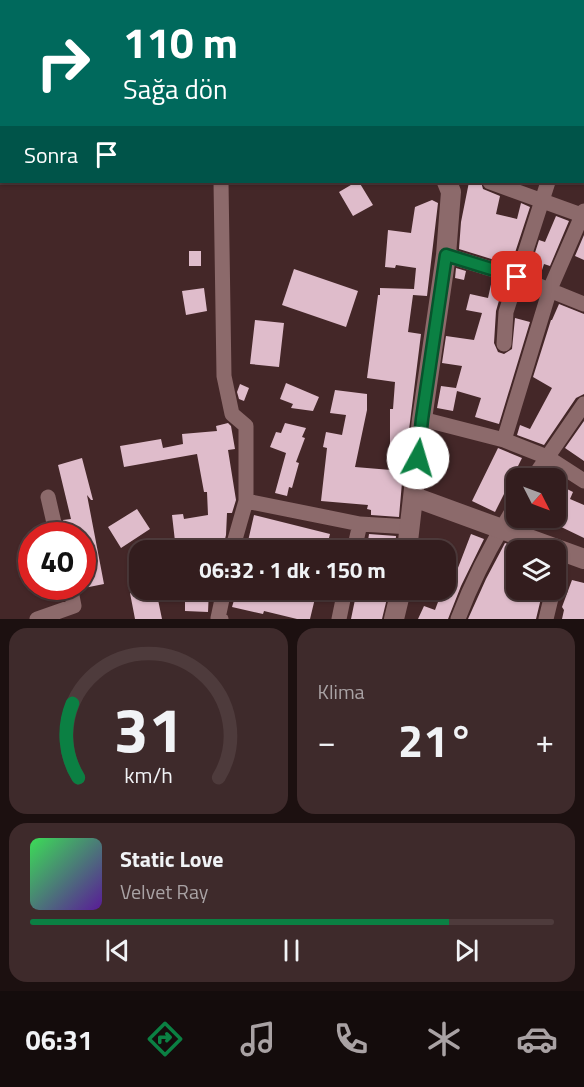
<!DOCTYPE html>
<html lang="tr">
<meta charset="utf-8">
<style>
:root{--surface:#331d1e;--page:#3e2a2b;--text:#f1f3f6;--muted:#a9a2a4;--line:#4e3b3c;--accent:#0b8043}
body{margin:0;font-family:"Titillium Web",sans-serif;background:var(--page);color:var(--text);height:100vh;display:flex;flex-direction:column;font-size:22px;white-space:nowrap}
*{box-sizing:border-box;margin:0}
p{font-size:20px;color:var(--muted)}
.icon{flex:none;width:33px;height:33px;fill:none;stroke:currentColor;stroke-width:2;stroke-linecap:round;stroke-linejoin:round}
.map{position:relative;height:619px;overflow:hidden}
.drawer{display:flex;flex-direction:column;gap:9px;padding:9px;background:#1c1010;flex:1}
.drawer>*{flex:none}
.top-card{position:absolute;left:0px;top:0px;width:585px;height:183px;box-shadow:0 2px 4px #0004,0 0 0 2px var(--line);background:#00695c;color:#fff;overflow:hidden}
.needle{width:39px;rotate:132deg}
.fabs{position:absolute;left:506px;top:468px;display:grid;gap:12px}
.fabs a{display:grid;place-items:center;width:60px;height:60px;border-radius:12px;background:var(--surface);box-shadow:0 2px 4px #0004,0 0 0 2px var(--line);font-size:30px}
.speed{position:absolute;left:18px;top:522px;display:flex;gap:12px;font-size:30px;font-weight:700;text-align:center}
.speed>*{display:grid;place-content:center;width:78px;height:78px;border-radius:50%;background:var(--surface);box-shadow:0 2px 4px #0004,0 0 0 2px var(--line);line-height:1}
.speed .limit{border:9px solid #d22;background:#fff;color:#111}
.pin{position:absolute;display:grid;place-items:center;width:51px;height:51px;color:#fff;margin:-26px;border-radius:12px;box-shadow:0 3px 9px #0006}
.me{position:absolute;width:66px;margin:-33px;rotate:6deg;stroke-linejoin:round;filter:drop-shadow(0 0 4px #0008)}
.turn{display:flex;align-items:center;gap:21px;height:126px;padding:0 24px;font-size:27px}
.turn .icon{width:78px;height:78px;stroke-width:2.5}
.turn b{display:block;font-size:42px;line-height:51px}
.then{display:flex;align-items:center;height:57px;padding:0 24px;background:#0003;gap:12px;font-size:22px}
.big{font-size:45px;font-weight:700;line-height:1.1}
.drawer .card{flex:1;display:flex;flex-direction:column;justify-content:center;gap:9px;min-width:0;padding:0 21px;border-radius:18px;background:var(--page)}
.drawer .dial{align-items:center;gap:0}
.dial svg{height:156px;overflow:visible;fill:none;stroke:var(--line);stroke-width:7;stroke-linecap:round;text-anchor:middle}
.dial text{fill:var(--text);stroke:none}
.song{display:flex;align-items:center;gap:18px}
.cover{width:72px;height:72px;border-radius:9px;background:linear-gradient(135deg,hsl(130 70% 55%),hsl(270 70% 35%))}
.played{height:6px;border-radius:3px;background:linear-gradient(90deg,var(--accent) 80%,var(--line) 80%)}
.keys{display:flex;justify-content:space-around;direction:ltr}
.heat{display:flex;justify-content:space-between;align-items:center;font-size:33px;direction:ltr}
.drawer .tiles{flex:1;display:grid;gap:9px;grid-template-columns:1fr 1fr}
.card:last-child{grid-column:span 2}
.trip{position:absolute;left:129px;top:540px;width:327px;height:60px;border-radius:18px;background:var(--surface);box-shadow:0 2px 4px #0004,0 0 0 2px var(--line);font-weight:700;line-height:60px;text-align:center}
.tab-bar{display:flex;height:96px;justify-content:space-around;align-items:center;background:#140c0c;color:var(--muted)}
.tab-bar .icon{width:42px;height:42px}
.tab-bar .selected{color:var(--accent)}
.tab-bar b{font-size:27px;color:var(--text)}
.map>svg:first-child{display:block}
.building{fill:#dfbccb}
.lines{fill:none;stroke-linecap:round;stroke-linejoin:round}
.minor{stroke:#8c6a6b;stroke-width:15}
.tertiary{stroke:#8c6a6b;stroke-width:20}
.route-casing{stroke:#07532c;stroke-width:15}
.route{stroke:#0b8043;stroke-width:10}
</style>
<div class="map">
<svg width="584" height="619" viewBox="0 0 584 619">
<rect width="100%" height="100%" fill="#442728"/>
<path class="building" d="M356,182H359L373,205L353,216L339,192Z
M469,182H481L483,189L500,196L496,214L517,219L521,203L530,207L511,265L459,249L461,222Z
M432,200L438,203L427,296L413,295L408,332L421,334L407,446H390V409H393L395,382L367,378L378,295H380V288L414,289L416,268L396,265L395,268L385,267L388,230L411,233L415,207Z
M556,216L569,221L550,266L544,264L541,273L532,270L535,260L533,259L539,240L545,242Z
M584,235V260L575,256Z
M189,251H201V266H189Z
M456,268L466,271L464,280L455,278Z
M294,269L358,291L346,327L282,305Z
M492,280L504,283L496,311L494,343L498,352L504,354L512,349L515,318L530,322L499,424L475,417L481,398L457,391L453,411L437,408L441,386L456,388L462,366L442,363L446,336L474,340L482,313L466,310L470,294L488,298Z
M204,288L207,311L186,315L182,291Z
M559,304L584,314V394L576,398L544,445L517,435L520,425L530,429L552,388L533,377L551,320H552Z
M255,320L284,323L279,367L250,364Z
M286,383L319,397L313,411L291,408L293,404L280,399Z
M240,384L249,388L244,401L239,399L237,392Z
M335,390L367,394V410L355,467L403,471L399,517L371,515V510L367,509L368,505L321,501L327,448L323,447L326,432L342,435L346,415L330,413Z
M584,421V461L565,448Z
M228,423L231,426L235,449L228,450L236,500L232,513H227L226,535L223,547L217,546V550H203V548L176,550L172,515L183,514L184,519L208,515L207,492H204L197,454L124,467L120,446L161,439L163,448L183,444L182,434L217,431L216,426Z
M285,423L306,428L302,437L305,438L296,462L299,463L292,488L289,487L287,496L275,493L286,453L270,447L276,432L281,433Z
M498,448L522,458L495,512L472,501Z
M82,458L93,500H91L87,495L104,584L84,588L82,586V536H75L73,529L66,531L63,520L71,519L58,465Z
M555,483L573,492L570,499L584,505V538L555,524Z
M137,509L150,529L121,548L108,527Z
M254,515L330,534L326,550H246Z
M369,534L396,536L395,550L367,548Z
M471,534L484,539L461,586L448,619H418L424,606L435,610L441,594L446,596V569L456,573Z
M505,543L516,547V566L508,590H543L536,619H468L486,579Z
M572,580L584,583V619H562L564,610L562,607Z
M148,590H156L162,619H135L130,593Z
M185,590H209L208,612L185,611Z
M237,590H317L310,619H297L264,611L263,614L232,607Z
M357,590H389L382,619H351Z"/>
<g class="lines">
<path class="minor" d="M471,0L472,2
M225,2V0
M543,2L545,0
M584,74V73
M584,106V105
M221,182L224,376L232,414L246,426V501L232,550
M490,182L584,216
M446,255L517,277L584,304
M504,344L506,312L548,182
M422,419L504,440L547,457L584,481
M504,440L550,289L584,211
M533,478L584,404
M48,497L57,536
M246,501L360,524L354,550
M360,524L411,527
M555,580L562,550
M37,619L74,606L70,586
M221,619L218,618L224,590
M339,619L345,590
M458,619C473,579 493,541 516,505
M546,619L553,590"/>
<path class="tertiary" d="M363,0L364,2
M414,497L584,559
M407,550L422,419L446,255L451,192L447,182
M394,619L401,590"/>
</g>
<g class="lines">
<defs>
<path id="route" d="M418,458L422,419L446,255L517,277"/>
</defs>
<use href="#route" class="route-casing"/>
<use href="#route" class="route"/>
</g>
</svg>
<div class="fabs">
<a><svg class="needle" viewBox="-14 -14 28 28"><path d="M0-13l5 13h-10z" fill="#e53935"/><path d="M0 13l5-13h-10z" fill="#a9a2a4"/></svg></a>
<a><svg class="icon" aria-label="layers" viewBox="0 0 24 24"><path d="M12 4l9 5-9 5-9-5zM3 14l9 5 9-5"/></svg></a>
</div>
<div class="speed"><div class="limit">40</div></div>
<div class="pin" style="left:517px;top:277px;background:#d93025"><svg class="icon" aria-label="arrive" viewBox="0 0 24 24"><path d="M6 21V4h12l-3 4 3 4H6"/></svg></div>
<svg class="me" style="left:418px;top:458px" viewBox="-20 -20 40 40"><circle r="19" fill="#fff"/><path d="M0-13L10 11 0 6-10 11z" fill="#0b8043"/></svg>
<div class="trip">06:32 · 1 dk · 150 m</div>
<div class="top-card">
<div class="turn"><svg class="icon" aria-label="right" viewBox="0 0 24 24"><path d="M7 20v-9h11M14 6l5 5-5 5"/></svg><div><b>110 m</b>Sağa dön</div></div>
<div class="then">Sonra<svg class="icon" aria-label="arrive" viewBox="0 0 24 24"><path d="M6 21V4h12l-3 4 3 4H6"/></svg></div>
</div>
</div>
<section class="drawer">
<div class="tiles">
<div class="card dial"><svg viewBox="0 0 100 80">
<path d="M14 69A42 42 0 1 1 86 69"/>
<path d="M14 69A42 42 0 0 1 11 31" stroke="#0b8043"/>
<text x="50" y="56" font-size="32" font-weight="700">31</text>
<text x="50" y="72" font-size="11">km/h</text>
</svg></div>
<div class="card"><p>Klima</p>
<div class="heat"><a>−</a><b class="big">21°</b><a>+</a></div>
</div>
<div class="card">
<div class="song"><i class="cover"></i><div><b>Static Love</b><p>Velvet Ray</p></div></div>
<div class="played"></div>
<div class="keys"><svg class="icon" aria-label="previous" viewBox="0 0 24 24"><path d="M18 5L8 12l10 7zM5 5v14"/></svg><svg class="icon" aria-label="pause" viewBox="0 0 24 24"><path d="M8 5v14M16 5v14"/></svg><svg class="icon" aria-label="next" viewBox="0 0 24 24"><path d="M6 5l10 7-10 7zM19 5v14"/></svg></div>
</div>
</div>
</section>
<nav class="tab-bar">
<b>06:31</b>
<svg class="icon selected" aria-label="directions" viewBox="0 0 24 24"><path d="M12 3l9 9-9 9-9-9zM9 14v-3h6M13 9l2 2-2 2"/></svg>
<svg class="icon" aria-label="music" viewBox="0 0 24 24"><path d="M9 18V5l10-2v13"/><circle cx="6" cy="18" r="3"/><circle cx="16" cy="16" r="3"/></svg>
<svg class="icon" aria-label="phone" viewBox="0 0 24 24"><path d="M5 4h4l2 5-3 2q2 4 5 5l2-3 5 2v4C11 20 4 13 5 4z"/></svg>
<svg class="icon" aria-label="climate" viewBox="0 0 24 24"><path d="M12 3v18M4 7l16 10M4 17L20 7"/></svg>
<svg class="icon" aria-label="car" viewBox="0 0 24 24"><path d="M5 17H2v-5l4-1 3-4h7l3 4 3 1v5h-3M9 17h6M6 11h13"/><circle cx="7" cy="17" r="2"/><circle cx="17" cy="17" r="2"/></svg>
</nav>
